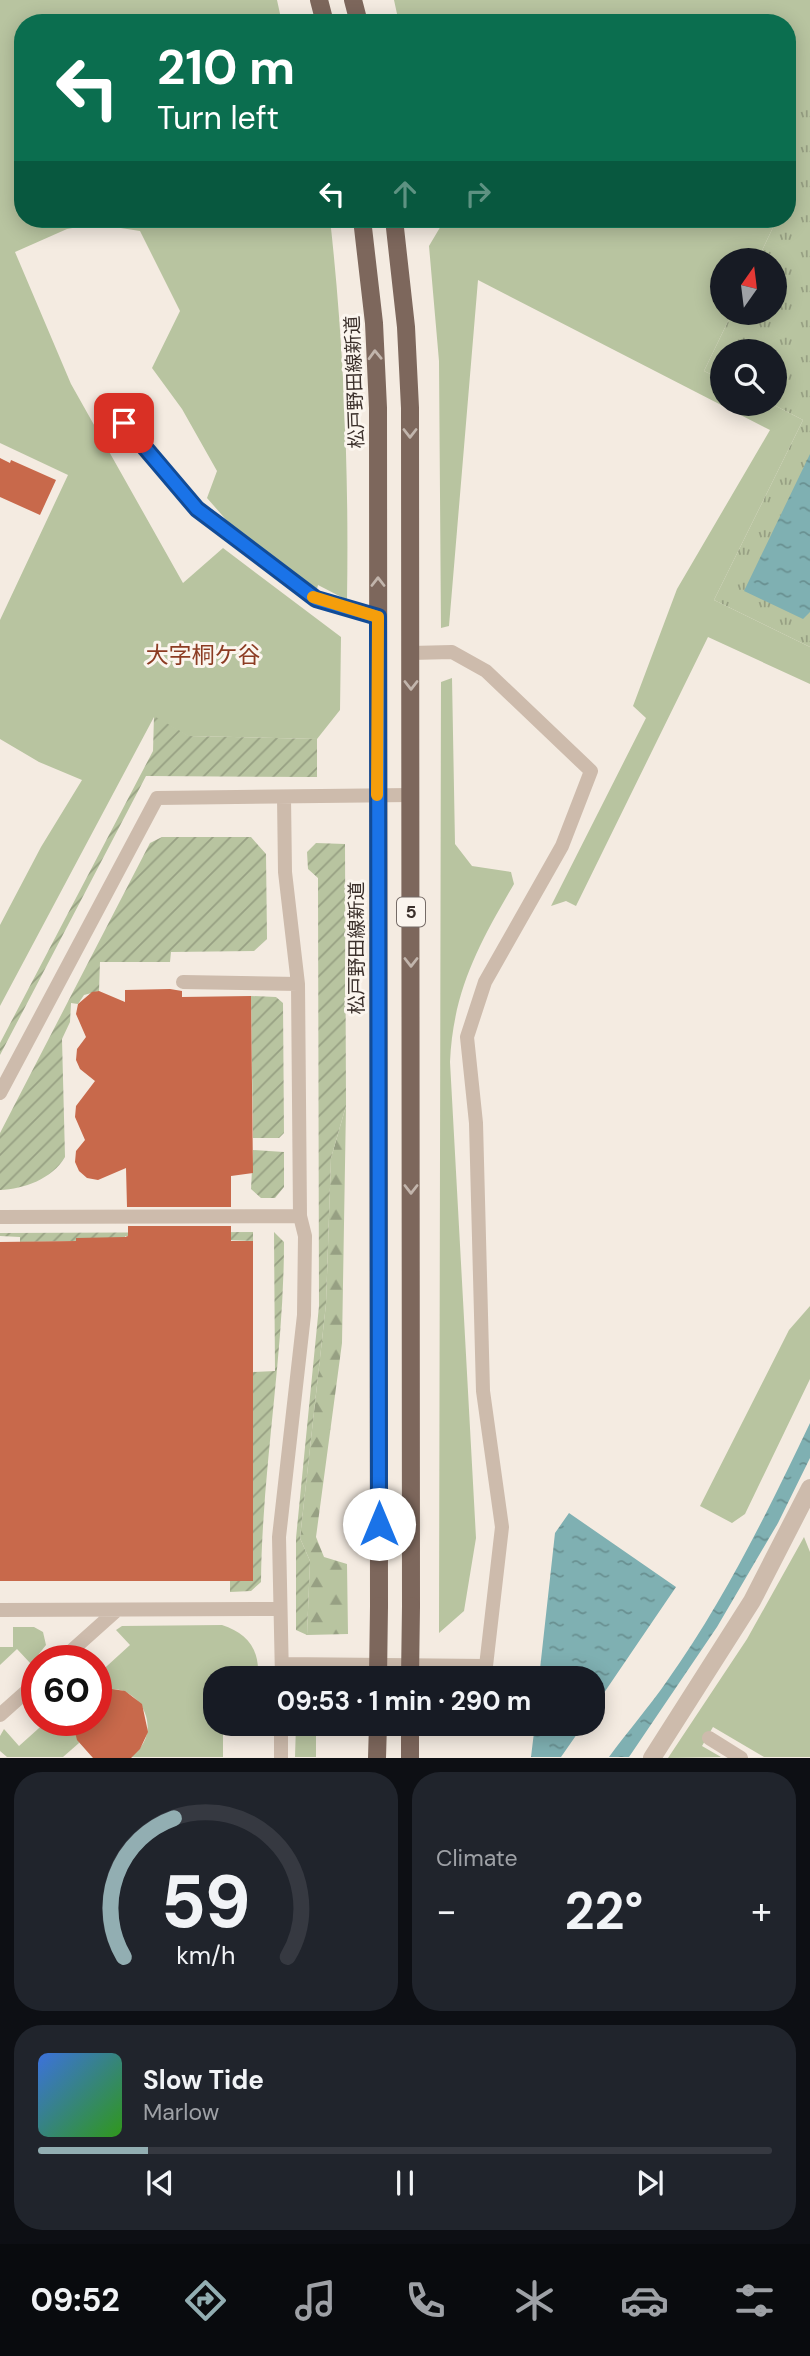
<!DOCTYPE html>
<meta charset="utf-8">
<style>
:root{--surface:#171b24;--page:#20242c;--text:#f1f3f6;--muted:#9ea1a6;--line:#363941;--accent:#92aeb2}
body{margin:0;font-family:"DM Sans","Noto Sans JP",sans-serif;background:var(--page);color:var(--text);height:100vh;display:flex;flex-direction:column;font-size:26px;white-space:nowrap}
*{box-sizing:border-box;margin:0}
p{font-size:23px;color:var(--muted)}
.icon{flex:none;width:38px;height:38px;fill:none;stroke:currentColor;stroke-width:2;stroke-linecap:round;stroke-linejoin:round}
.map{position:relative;height:1758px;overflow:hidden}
.sheet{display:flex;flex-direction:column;gap:14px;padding:14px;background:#0d0f14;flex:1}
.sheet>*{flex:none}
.banner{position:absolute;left:14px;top:14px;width:782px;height:214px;border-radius:28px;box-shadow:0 4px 18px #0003;background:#0b6e4f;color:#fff;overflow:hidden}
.needle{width:46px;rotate:14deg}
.tools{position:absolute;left:710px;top:248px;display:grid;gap:14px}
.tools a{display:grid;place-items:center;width:77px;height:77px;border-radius:50%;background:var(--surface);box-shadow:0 4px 18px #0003;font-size:35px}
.speed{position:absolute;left:21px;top:1645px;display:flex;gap:14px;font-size:35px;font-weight:700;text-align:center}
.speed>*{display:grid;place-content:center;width:91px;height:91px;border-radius:50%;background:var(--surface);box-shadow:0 4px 18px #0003;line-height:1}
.speed .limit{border:10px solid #d22;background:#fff;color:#111}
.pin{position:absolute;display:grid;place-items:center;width:60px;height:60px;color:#fff;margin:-30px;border-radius:14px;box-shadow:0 4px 10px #0006}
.me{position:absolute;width:77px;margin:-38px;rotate:0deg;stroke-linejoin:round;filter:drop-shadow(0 0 5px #0008)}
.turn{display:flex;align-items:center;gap:24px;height:147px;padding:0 28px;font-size:32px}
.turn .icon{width:91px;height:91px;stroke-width:2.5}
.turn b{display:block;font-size:49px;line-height:60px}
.lanes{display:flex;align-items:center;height:66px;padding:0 28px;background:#0003;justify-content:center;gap:35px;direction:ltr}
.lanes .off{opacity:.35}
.big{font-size:52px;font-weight:700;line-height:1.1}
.sheet .widget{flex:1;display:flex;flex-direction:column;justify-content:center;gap:10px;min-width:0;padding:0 24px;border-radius:28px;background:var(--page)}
.sheet .dial{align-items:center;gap:0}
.dial svg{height:182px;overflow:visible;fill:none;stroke:var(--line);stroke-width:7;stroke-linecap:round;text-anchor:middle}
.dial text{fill:var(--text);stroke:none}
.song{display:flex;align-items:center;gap:21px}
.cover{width:84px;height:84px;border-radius:10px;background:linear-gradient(135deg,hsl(220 70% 55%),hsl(110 70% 35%))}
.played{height:7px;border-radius:4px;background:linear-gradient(90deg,var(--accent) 15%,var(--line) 15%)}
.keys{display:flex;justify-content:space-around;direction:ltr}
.heat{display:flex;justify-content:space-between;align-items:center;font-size:38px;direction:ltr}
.sheet .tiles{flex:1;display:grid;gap:14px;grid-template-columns:1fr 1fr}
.widget:last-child{grid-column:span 2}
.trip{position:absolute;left:203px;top:1666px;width:402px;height:70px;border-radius:28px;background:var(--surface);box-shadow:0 4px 18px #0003;font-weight:700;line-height:70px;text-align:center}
.tab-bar{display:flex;height:112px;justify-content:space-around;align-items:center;background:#090b0e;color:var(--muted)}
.tab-bar .icon{width:49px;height:49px}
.tab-bar .current{color:var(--accent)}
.tab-bar b{font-size:32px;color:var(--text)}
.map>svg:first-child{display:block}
.grass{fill:#b8c4a0}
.forest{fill:url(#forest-firs)}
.park{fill:url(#park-tufts)}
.garden{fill:url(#garden-furrows)}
.water{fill:url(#water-ripples)}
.building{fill:#c8694b}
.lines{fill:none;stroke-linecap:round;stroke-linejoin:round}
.service{stroke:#cdbbac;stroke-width:14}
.minor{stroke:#cdbbac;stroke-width:18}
.primary{stroke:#7d675c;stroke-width:18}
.primary-bridge{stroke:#7d675c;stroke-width:18}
.oneway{stroke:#c2b5ac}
.route-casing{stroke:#114b97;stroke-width:18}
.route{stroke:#1a73e8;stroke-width:12}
.slow{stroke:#f59e0b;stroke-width:12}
.labels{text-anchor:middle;stroke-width:6;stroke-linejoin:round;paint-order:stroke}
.shield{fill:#fbf5ee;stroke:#756b66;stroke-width:2}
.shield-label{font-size:18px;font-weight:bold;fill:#3b302b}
.street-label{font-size:19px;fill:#3b302b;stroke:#fbf5ee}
.quarter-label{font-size:23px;fill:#8c3b22;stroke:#fbf5ee}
</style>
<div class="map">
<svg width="810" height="1758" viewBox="0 0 810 1758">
<defs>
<pattern id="forest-firs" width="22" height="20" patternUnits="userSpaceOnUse" patternTransform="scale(1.75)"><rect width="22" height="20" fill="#b8c4a0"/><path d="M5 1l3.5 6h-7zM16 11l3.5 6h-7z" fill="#97a083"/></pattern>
<pattern id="park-tufts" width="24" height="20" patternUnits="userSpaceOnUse" patternTransform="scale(1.75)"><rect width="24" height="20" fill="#b8c4a0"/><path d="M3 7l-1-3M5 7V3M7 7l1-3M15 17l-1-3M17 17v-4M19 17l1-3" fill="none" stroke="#97a083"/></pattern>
<pattern id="garden-furrows" width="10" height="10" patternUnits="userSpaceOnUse" patternTransform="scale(1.75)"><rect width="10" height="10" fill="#b8c4a0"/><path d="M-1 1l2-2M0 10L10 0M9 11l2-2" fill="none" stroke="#97a083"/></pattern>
<pattern id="water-ripples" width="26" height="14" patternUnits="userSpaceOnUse" patternTransform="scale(1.75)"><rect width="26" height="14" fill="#7fb0b2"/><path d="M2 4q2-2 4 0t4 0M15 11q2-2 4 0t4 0" fill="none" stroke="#699091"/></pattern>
</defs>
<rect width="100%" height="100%" fill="#f4ebe1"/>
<path class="grass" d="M0,0H277L282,23H23V219H330C344,345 349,473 347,600L318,585L317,589L236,531L207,498L217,471L182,409L152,368L180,311L140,231L95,224L67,229L15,252L71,384L183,583L223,548L341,637L340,710L317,739L188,736L154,717L0,1006V925L41,847L82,780L39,762L0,739V620L68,475L0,443Z
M394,0H810V231L788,209V23H399Z
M445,219H777L757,261H723V313H732L704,371L723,380V404H772L803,420L714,600L810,647V684L708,637L576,906L566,901L551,906L646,718L633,706L677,589L770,430L478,280L449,626L441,628L439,361L429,246Z
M452,678L455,844L472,866L511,872L514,884C479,944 453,991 450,1062L476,1538L464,1611L439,1633L441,682Z
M810,1306V1379L745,1514L732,1523L700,1506L789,1330Z
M804,1537L810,1552V1757H764L713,1727L702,1746L721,1757L668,1758L747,1639Z
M222,1625C244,1632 258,1646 258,1670L248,1678H215V1724H223V1757H130C168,1733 139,1675 96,1692V1676L130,1645L116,1630L122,1626Z
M13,1627H34L43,1632L46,1645L31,1664L17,1649L0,1665V1647H13Z
M48,1720H75L79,1743L63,1757H7L0,1751V1736L4,1729L19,1746Z
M296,1724H316V1757H295Z"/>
<path class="forest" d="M346,1106L342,1343L316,1537L324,1557L347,1564L348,1634L307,1635L310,1561L300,1538L326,1304L331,1158Z"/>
<path class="park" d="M810,89V647L714,600L803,420L772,404H775V352H723V380L704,371L732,313H775V261H757L777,219H788V127Z"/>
<path class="garden" d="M154,716L189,736L317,739V777L146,776L0,1055V1043L153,751Z
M162,837H251L266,854L267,939L254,951L171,952L170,962H100L99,991L84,995L78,1004L71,1003L70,1022L62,1039L65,1157C52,1179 24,1189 0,1190V1133L150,843Z
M316,843L345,844L346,1106L331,1158L326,1304L300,1538L310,1561L307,1635L296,1630V1538L319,1306L318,878L308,869L307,852Z
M251,996L276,997L283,1003L284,1133L279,1138H253Z
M253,1150L284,1152V1187L275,1198H261L251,1189Z
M253,1232V1241L125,1236V1242L76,1238V1241L20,1242V1237L0,1236V1233Z
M274,1232L284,1242C284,1356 262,1468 261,1582L251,1591L230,1592V1581H253V1372L275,1371Z"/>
<path class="water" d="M810,454V612L803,619L744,591Z
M810,1423V1458L778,1523L717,1627L629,1757H609C628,1731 649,1707 667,1681C724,1601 768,1511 810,1423Z
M569,1513L676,1587L593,1709V1678H539L555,1533Z
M535,1724H584L561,1757H531Z"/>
<path class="building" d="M0,458L10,463L11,460L56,480L40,515L0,497Z
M170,989L182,991V997L251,996L253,1173L231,1176V1207H127L126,1168L98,1180L87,1178L79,1171L75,1162L76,1151L85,1140L75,1117L76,1106L95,1081L80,1069L76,1060L77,1049L86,1037L76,1014L78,1004L92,992L99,991L125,1002V990Z
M128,1226H231V1241H253V1581H0V1242L76,1241V1238L125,1237L128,1236Z
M112,1689L125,1691L142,1704L148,1732L140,1749L131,1758H93L77,1740L72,1720H96V1691Z"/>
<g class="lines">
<path class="service" d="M124,423L197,509L316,599L378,617
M183,982L298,984
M0,1093L157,798L410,795
M0,1217L300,1216
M0,1610L279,1609
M60,1661L117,1610
M282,1664L486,1666L502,1527L483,1391L476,1123L467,1037L485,982L562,846L591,771L486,671L452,652L411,653
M282,1678L279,1537L304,1315L305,1236L300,1216L298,984L285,872L284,797
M0,1715L37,1682
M709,1738L741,1758
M281,1758V1724"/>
<path class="minor" d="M652,1758L752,1601L810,1488"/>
<path class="primary" d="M319,0L325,23
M353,0L359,23
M362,219L374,323L378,408L379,1606
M394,219L406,327L410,408L411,1606
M410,1724V1758
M377,1758L378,1724"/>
<path class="primary-bridge" d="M378,1678L379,1606
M410,1678L411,1606"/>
</g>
<defs><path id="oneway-chevron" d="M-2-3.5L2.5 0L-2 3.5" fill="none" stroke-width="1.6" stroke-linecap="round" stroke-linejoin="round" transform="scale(1.75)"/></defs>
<g class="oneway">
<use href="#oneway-chevron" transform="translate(375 355) rotate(-92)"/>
<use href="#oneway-chevron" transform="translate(410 433) rotate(90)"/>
<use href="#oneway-chevron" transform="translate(378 582) rotate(-90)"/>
<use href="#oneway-chevron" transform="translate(411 685) rotate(90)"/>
<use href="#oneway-chevron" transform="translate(411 962) rotate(90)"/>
<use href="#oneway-chevron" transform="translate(411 1189) rotate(90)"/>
</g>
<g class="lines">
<defs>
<path id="route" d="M124,423L197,509L217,524L316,599L378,617L379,1524"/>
</defs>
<use href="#route" class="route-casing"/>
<use href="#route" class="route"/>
<path class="slow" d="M313,597L378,617L377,795"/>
</g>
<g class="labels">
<rect class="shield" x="397" y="897.5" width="28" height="29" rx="5"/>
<g class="shield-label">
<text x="411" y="918">5</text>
</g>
<g class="street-label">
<text transform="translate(354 382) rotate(-92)" y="7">松戸野田線新道</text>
<text transform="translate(356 948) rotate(-90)" y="7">松戸野田線新道</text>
</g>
<g class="quarter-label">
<text x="203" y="663">大字桐ケ谷</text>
</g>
</g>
</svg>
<div class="tools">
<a><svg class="needle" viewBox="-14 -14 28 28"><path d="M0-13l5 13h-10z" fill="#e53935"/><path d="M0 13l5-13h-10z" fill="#9ea1a6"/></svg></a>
<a><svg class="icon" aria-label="search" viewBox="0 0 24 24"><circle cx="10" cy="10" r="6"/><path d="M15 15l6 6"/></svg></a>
</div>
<div class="speed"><div class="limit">60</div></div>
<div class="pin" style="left:124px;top:423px;background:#d93025"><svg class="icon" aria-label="arrive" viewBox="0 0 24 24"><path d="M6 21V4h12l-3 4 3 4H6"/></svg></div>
<svg class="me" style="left:379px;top:1524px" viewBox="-20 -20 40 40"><circle r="19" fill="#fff"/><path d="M0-13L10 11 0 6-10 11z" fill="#1a73e8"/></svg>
<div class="trip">09:53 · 1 min · 290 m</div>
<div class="banner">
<div class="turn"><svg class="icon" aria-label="left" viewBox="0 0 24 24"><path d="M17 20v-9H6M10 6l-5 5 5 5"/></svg><div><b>210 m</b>Turn left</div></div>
<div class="lanes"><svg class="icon" aria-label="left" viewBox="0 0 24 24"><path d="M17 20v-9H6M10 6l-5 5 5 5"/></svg><svg class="icon off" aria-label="ahead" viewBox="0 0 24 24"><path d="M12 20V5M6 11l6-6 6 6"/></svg><svg class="icon off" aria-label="right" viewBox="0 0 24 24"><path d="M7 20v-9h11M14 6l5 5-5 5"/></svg></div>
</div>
</div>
<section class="sheet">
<div class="tiles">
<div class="widget dial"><svg viewBox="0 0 100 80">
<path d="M14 69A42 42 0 1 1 86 69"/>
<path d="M14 69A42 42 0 0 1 36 8" stroke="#92aeb2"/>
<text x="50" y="56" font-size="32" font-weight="700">59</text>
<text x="50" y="72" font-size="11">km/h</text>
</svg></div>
<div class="widget"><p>Climate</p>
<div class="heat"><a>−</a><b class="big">22°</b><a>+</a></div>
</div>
<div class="widget">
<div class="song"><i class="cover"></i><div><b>Slow Tide</b><p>Marlow</p></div></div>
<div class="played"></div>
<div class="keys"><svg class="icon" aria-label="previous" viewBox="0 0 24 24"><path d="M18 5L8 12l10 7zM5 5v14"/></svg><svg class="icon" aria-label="pause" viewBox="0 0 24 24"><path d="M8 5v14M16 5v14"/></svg><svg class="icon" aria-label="next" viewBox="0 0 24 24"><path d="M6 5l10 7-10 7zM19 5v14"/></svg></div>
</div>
</div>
</section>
<nav class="tab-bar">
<b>09:52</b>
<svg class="icon current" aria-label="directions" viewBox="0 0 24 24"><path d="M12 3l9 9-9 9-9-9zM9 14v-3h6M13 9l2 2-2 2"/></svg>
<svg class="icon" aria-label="music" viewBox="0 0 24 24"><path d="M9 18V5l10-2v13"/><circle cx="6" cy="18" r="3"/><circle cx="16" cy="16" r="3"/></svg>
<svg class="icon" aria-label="phone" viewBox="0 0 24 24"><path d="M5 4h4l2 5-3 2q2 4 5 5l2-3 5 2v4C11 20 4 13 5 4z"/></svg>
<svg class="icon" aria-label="climate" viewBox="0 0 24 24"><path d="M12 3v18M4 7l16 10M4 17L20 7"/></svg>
<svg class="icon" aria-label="car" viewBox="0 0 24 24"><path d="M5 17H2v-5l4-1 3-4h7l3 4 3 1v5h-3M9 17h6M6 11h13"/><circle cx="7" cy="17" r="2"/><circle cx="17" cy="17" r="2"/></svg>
<svg class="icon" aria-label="filters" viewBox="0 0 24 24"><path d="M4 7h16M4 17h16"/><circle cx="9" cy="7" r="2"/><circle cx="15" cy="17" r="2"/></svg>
</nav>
